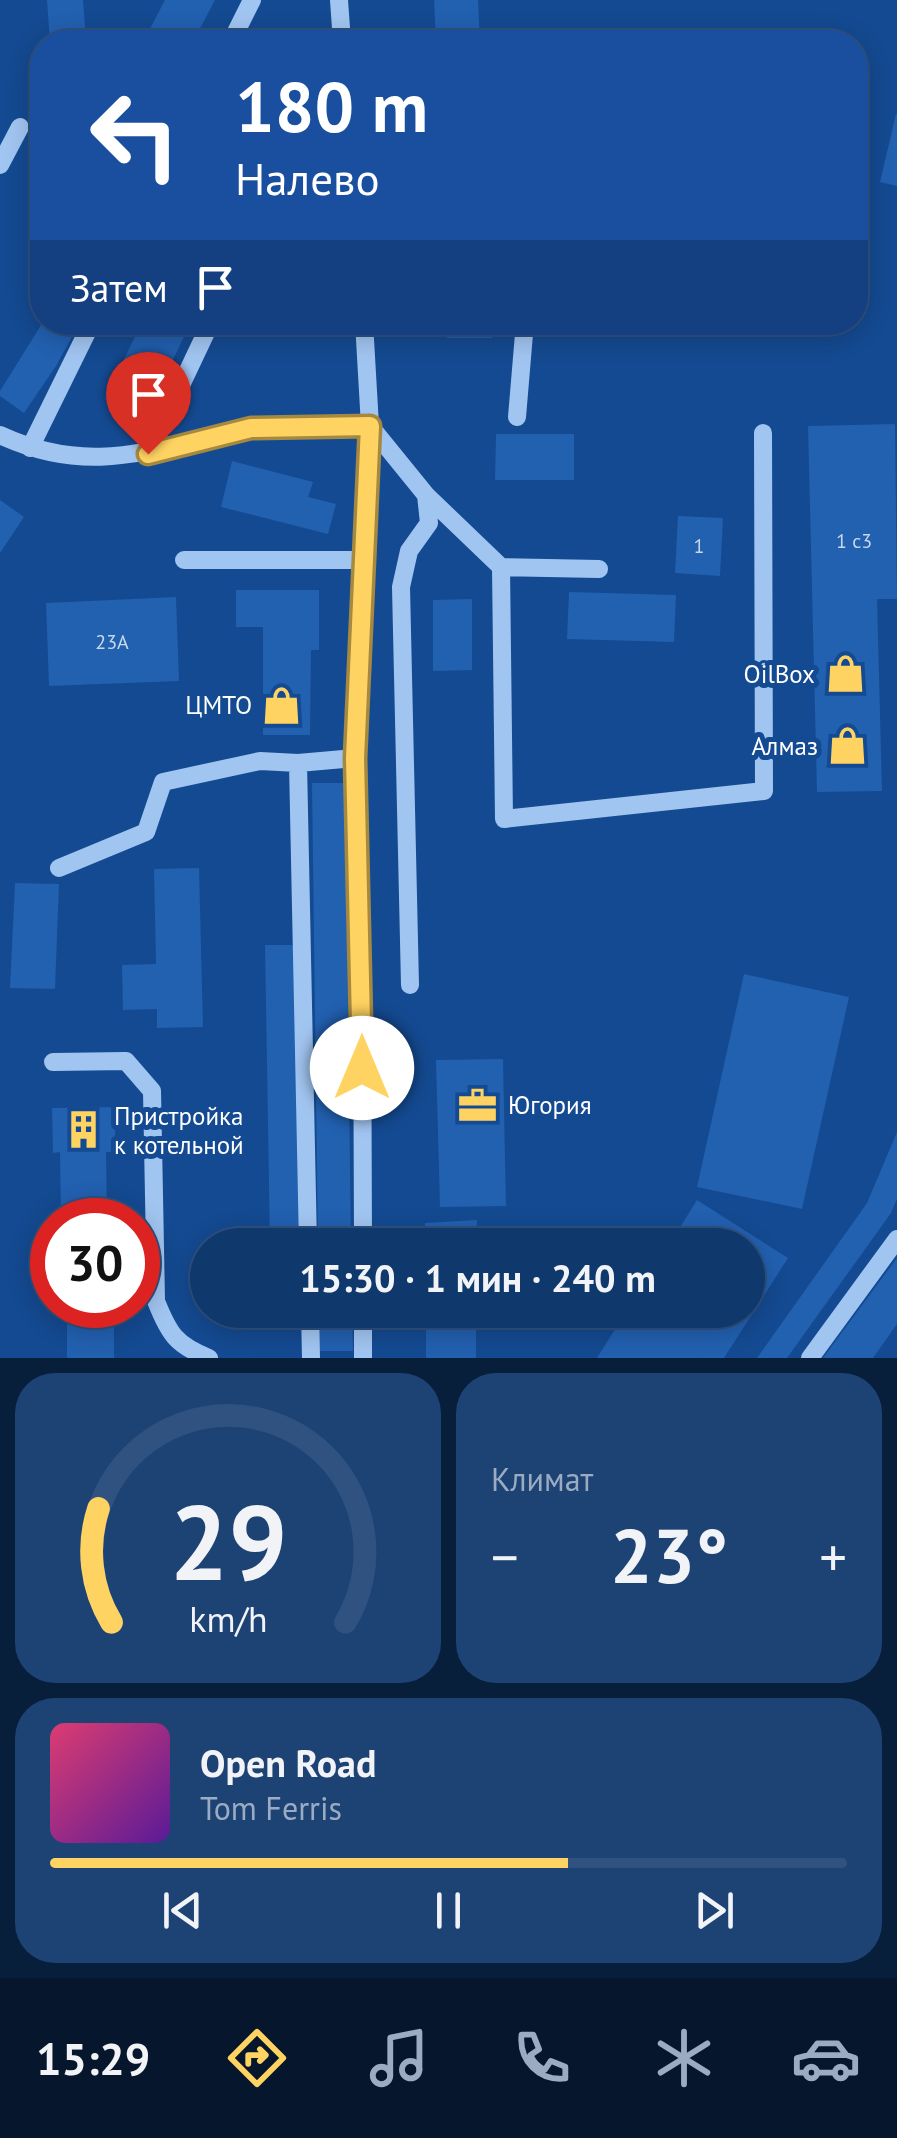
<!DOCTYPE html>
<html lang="ru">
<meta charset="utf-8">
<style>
:root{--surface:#0f386d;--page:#1d4375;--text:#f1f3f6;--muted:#9bacc2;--line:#2f5280;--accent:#ffd362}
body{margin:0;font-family:"PT Sans",sans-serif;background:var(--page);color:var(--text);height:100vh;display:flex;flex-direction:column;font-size:38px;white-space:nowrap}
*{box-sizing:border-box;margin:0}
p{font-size:32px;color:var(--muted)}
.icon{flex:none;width:55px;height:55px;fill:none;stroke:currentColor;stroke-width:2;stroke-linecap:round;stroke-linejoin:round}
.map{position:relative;height:1358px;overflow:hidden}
.sheet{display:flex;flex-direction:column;gap:15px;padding:15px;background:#081f3c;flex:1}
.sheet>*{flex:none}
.hud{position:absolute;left:30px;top:30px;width:838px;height:305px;border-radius:40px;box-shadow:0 5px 25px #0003,0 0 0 2px var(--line);background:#1a4fa0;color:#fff;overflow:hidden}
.speed{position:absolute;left:30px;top:1198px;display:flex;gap:20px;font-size:50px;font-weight:700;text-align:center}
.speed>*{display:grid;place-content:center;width:130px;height:130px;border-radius:50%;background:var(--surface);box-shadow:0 5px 25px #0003,0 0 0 2px var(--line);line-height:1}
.speed .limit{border:15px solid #d22;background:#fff;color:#111}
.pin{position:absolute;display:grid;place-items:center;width:85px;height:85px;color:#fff;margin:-102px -42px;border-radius:50% 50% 50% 0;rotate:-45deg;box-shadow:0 0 10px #0007}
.pin .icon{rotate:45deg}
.me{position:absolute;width:110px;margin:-55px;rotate:0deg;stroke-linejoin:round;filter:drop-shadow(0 0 8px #0008)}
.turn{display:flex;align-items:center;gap:35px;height:210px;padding:0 40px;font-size:45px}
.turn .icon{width:130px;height:130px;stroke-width:2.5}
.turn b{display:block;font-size:70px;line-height:85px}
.then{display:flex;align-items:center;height:95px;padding:0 40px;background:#0003;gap:20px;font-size:38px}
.big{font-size:75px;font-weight:700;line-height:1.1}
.sheet .widget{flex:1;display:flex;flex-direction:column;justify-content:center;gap:15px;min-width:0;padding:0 35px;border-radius:40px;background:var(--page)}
.sheet .dial{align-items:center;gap:0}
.dial svg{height:260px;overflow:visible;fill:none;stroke:var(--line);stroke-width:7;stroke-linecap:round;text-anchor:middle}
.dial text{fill:var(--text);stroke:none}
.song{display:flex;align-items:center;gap:30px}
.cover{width:120px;height:120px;border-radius:15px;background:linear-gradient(135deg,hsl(340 70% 55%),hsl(270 70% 35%))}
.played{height:10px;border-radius:5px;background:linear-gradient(90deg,var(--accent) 65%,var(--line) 65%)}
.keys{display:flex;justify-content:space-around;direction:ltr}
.heat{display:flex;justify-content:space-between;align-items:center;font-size:55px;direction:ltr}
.sheet .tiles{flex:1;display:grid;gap:15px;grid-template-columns:1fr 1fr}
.widget:last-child{grid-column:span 2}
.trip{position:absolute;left:190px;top:1228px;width:575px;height:100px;border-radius:50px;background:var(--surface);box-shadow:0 5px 25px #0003,0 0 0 2px var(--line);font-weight:700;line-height:100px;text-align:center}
.dock{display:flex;height:160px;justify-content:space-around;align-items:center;background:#06162c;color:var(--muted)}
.dock .icon{width:70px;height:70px}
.dock .current{color:var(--accent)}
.dock b{font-size:45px;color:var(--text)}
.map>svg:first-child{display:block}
.building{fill:#2260b0}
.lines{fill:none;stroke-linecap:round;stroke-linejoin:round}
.minor{stroke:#a1c5f1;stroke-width:18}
.route-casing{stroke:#a68940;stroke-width:25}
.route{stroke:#ffd362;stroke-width:18}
.labels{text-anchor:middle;stroke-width:10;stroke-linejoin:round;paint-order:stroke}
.number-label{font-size:20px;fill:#c8d7eb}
.poi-label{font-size:25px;fill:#fff;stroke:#144a91;text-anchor:end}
</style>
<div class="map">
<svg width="897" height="1358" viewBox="0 0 897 1358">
<rect width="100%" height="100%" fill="#144a91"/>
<path class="building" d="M47,0H83L86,42H50Z
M165,0H215L193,42H143Z
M434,0H478L480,42H436Z
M896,114H897V186L880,182Z
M43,322H80L56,366L24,413L0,396V391Z
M142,322H191L145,418L105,399Z
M447,322H492V338H447Z
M540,322H579L576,337L538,331Z
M895,424L897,599H877L882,791L817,792L808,426Z
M496,434H574V480H495Z
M232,461L313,482L308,497L336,504L328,534L221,507Z
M0,500L24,517L0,553Z
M678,516L723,518L720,576L675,573Z
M236,590H319V650H311L310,735H263V627H236Z
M569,592L676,595L674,642L567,639Z
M176,597L179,681L49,686L46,603Z
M472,599V670L433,671V600Z
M312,783H345L351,1245H318Z
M199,868L203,1027L157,1028V1009L123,1010L122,965L156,964L154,869Z
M15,883L59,884L55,989L10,988Z
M265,945H295L300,1245H270Z
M744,974L849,997L802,1209L697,1187Z
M503,1059L506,1206L440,1207L436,1060Z
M115,1107V1152H106L107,1220H61L60,1152L53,1153L52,1108Z
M897,1132V1199L891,1213L787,1358H757L867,1203Z
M697,1200L788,1258L724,1358H597L627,1310H748V1245H669Z
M477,1220L476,1245H425V1223Z
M897,1258V1324L873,1358H823Z
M319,1310H352L353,1351H319Z
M426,1310H476V1358H426Z
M67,1317H114V1358H67Z"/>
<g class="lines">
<path class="minor" d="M339,0L342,42
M231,42L252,0
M0,165L20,127
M517,417L525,322
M370,426L426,495L429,523L409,551L401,587L410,985
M0,435C93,478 155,447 247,429C286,422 330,426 370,426
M30,448L92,322
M149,453L211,322
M426,495L501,567L504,819L764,791L763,433
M184,560H366
M501,567L599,569
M298,763L308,1245
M59,868L146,832L163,782L260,761L298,763L355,758
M53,1062L126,1061L152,1091L156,1301C169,1334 176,1345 209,1358
M363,1245L362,962L355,758L370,426L364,322
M310,1310L311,1358
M363,1310V1358
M810,1358L897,1239"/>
</g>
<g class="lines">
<defs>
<path id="route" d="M148,454L251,428L370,426L355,758L362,1068"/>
</defs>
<use href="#route" class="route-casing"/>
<use href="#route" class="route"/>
</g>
<defs>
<symbol id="shop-bare" viewBox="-9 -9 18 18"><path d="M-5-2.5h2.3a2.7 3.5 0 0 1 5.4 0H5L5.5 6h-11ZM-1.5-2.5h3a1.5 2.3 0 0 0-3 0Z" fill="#ffd362" stroke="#144a91" stroke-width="2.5" paint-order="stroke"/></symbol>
<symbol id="office-bare" viewBox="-9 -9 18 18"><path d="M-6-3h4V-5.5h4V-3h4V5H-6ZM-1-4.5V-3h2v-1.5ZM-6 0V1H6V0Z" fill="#ffd362" stroke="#144a91" stroke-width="2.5" paint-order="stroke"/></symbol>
<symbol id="building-bare" viewBox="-9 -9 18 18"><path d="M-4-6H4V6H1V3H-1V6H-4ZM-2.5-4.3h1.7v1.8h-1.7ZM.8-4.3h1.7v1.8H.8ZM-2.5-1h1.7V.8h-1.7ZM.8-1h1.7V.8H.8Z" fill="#ffd362" stroke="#144a91" stroke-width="2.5" paint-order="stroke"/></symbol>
</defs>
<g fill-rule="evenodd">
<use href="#shop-bare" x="818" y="646" width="55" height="55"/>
<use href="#shop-bare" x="254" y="678" width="55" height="55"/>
<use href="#shop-bare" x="820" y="718" width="55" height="55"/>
<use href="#office-bare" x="450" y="1078" width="55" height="55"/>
<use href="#building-bare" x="56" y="1102" width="55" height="55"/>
</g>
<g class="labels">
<g class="number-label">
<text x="854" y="548">1 с3</text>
<text x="699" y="553">1</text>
<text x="112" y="649">23А</text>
</g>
<g class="poi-label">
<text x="815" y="683">OilBox</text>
<text x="252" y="714">ЦМТО</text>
<text x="818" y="755">Алмаз</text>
<text x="508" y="1114" text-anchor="start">Югория</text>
<text x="114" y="1125" text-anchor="start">Пристройка<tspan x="114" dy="29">к котельной</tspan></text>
</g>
</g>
</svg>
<div class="speed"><div class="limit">30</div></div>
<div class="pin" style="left:148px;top:454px;background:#d93025"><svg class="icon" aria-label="arrive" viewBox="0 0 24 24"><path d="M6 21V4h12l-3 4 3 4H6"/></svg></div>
<svg class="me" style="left:362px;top:1068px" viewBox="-20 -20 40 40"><circle r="19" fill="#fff"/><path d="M0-13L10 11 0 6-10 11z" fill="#ffd362"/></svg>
<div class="trip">15:30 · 1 мин · 240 m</div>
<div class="hud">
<div class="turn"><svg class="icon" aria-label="left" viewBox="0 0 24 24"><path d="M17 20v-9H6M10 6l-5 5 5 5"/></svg><div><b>180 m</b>Налево</div></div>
<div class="then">Затем<svg class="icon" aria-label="arrive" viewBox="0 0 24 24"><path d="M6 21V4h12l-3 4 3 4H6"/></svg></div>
</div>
</div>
<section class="sheet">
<div class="tiles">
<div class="widget dial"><svg viewBox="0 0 100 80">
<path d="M14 69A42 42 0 1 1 86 69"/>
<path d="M14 69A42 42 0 0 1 10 34" stroke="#ffd362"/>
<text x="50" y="56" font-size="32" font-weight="700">29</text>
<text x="50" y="72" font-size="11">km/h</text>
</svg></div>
<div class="widget"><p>Климат</p>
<div class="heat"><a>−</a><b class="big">23°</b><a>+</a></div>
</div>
<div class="widget">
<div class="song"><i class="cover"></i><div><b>Open Road</b><p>Tom Ferris</p></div></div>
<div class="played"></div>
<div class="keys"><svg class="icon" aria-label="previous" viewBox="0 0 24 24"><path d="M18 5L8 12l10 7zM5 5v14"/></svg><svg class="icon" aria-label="pause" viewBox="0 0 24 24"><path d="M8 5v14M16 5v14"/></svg><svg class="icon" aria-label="next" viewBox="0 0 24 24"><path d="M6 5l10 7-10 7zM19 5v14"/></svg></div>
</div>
</div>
</section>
<nav class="dock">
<b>15:29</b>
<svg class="icon current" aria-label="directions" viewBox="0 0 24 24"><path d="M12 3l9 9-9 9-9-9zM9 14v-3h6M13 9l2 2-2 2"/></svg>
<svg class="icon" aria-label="music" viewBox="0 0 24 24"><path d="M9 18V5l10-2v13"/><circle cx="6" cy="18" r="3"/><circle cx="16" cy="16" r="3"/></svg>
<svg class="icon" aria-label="phone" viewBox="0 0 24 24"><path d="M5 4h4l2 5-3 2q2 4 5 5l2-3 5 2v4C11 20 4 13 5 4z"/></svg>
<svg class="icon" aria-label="climate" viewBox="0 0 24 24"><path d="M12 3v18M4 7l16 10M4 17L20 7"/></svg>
<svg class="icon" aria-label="car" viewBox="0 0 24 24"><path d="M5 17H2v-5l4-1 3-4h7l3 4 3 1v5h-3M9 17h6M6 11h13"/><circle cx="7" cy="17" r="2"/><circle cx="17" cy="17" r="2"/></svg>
</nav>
